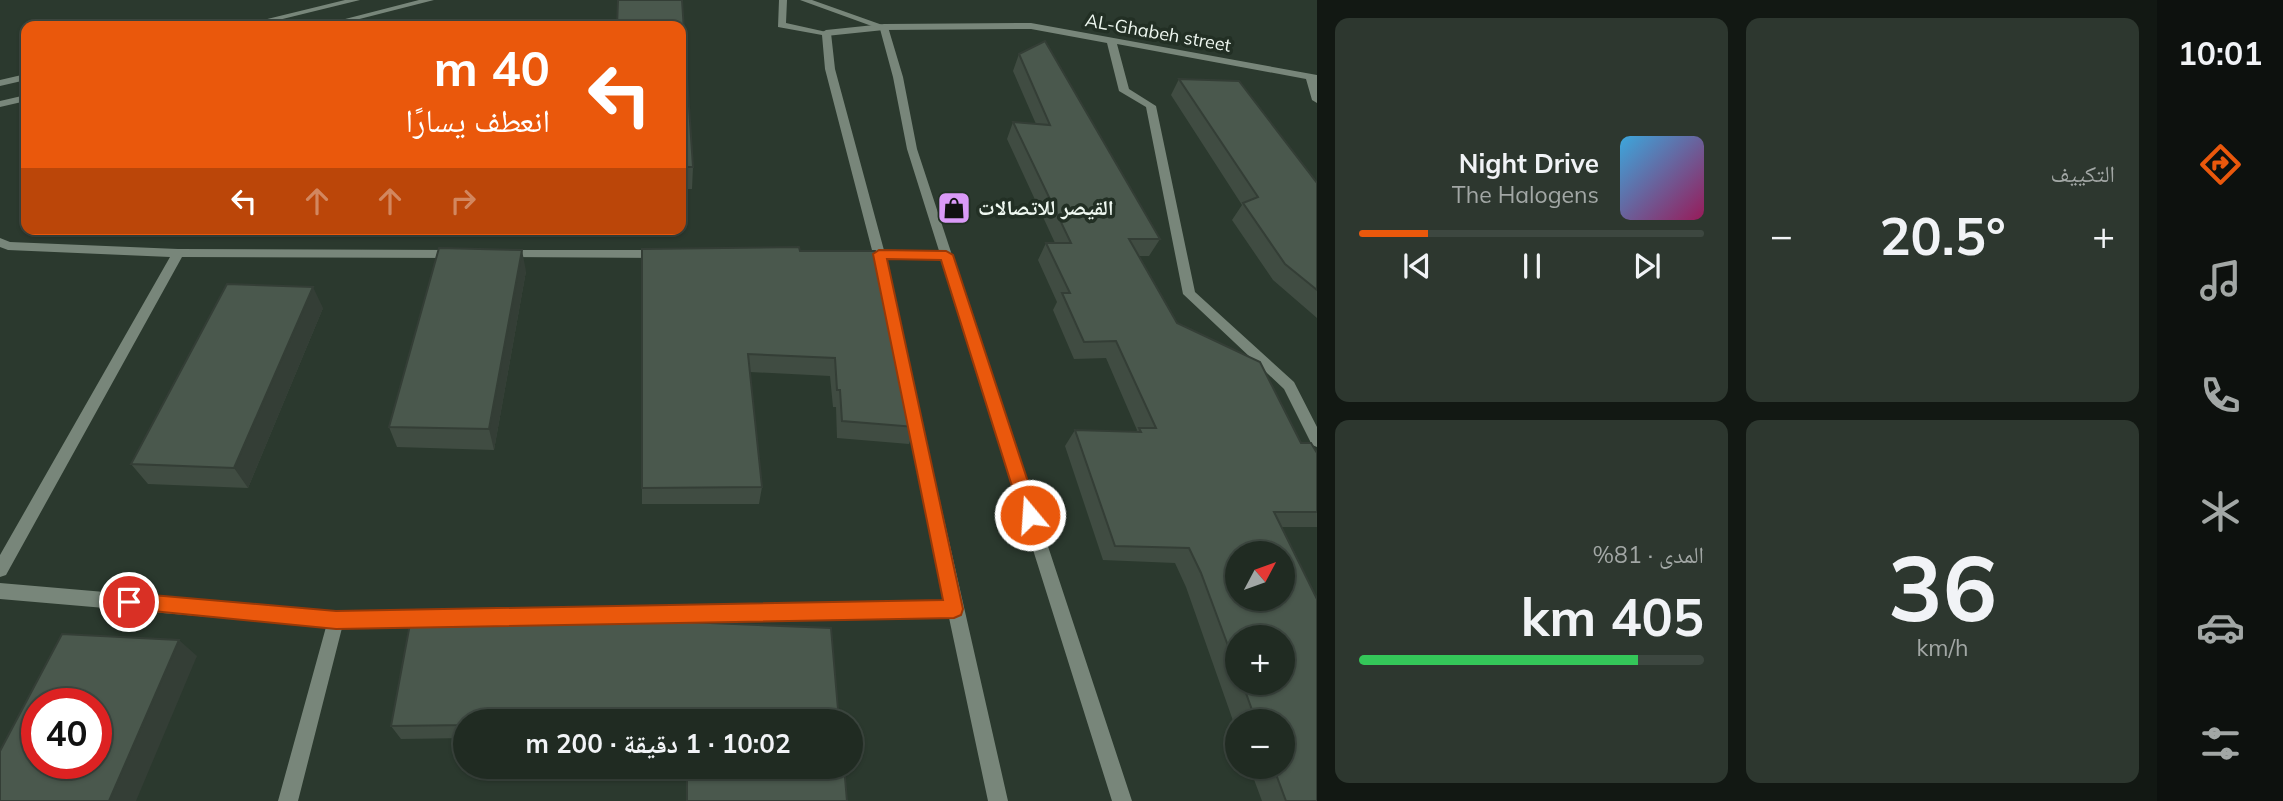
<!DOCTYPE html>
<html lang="ar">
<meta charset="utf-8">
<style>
:root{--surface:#202b22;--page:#2d372f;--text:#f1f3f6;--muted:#a2a7a5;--line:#3d4740;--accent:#ea580c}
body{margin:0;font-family:Mulish,"Noto Naskh Arabic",sans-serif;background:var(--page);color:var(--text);direction:rtl;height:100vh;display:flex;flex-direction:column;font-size:26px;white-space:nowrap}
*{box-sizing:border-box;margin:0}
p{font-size:23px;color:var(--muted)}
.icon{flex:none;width:38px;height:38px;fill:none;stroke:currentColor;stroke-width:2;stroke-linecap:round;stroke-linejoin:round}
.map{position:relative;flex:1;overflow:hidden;direction:ltr}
.details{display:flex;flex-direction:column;gap:18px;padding:18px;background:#121813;width:840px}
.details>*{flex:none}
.guide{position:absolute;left:21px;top:21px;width:665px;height:214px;border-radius:14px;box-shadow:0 2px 5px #0004,0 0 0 2px var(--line);direction:rtl;background:#ea580c;color:#fff;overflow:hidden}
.needle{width:46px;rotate:49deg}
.controls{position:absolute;left:1225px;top:541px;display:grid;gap:14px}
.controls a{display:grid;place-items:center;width:70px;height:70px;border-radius:50%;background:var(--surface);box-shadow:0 2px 5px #0004,0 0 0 2px var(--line);font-size:35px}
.speed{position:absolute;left:21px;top:688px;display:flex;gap:14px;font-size:35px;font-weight:700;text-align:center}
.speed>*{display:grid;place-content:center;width:91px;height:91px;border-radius:50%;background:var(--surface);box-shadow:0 2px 5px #0004,0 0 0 2px var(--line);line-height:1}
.speed .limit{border:10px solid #d22;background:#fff;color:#111}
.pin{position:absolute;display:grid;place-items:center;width:60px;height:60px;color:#fff;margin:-30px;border:4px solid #fff;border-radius:50%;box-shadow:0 2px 7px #0007}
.me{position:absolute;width:77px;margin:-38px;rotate:342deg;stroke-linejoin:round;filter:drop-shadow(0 0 5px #0008)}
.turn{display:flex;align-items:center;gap:24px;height:147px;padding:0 21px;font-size:32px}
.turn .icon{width:91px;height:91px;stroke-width:2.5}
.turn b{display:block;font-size:49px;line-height:60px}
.lanes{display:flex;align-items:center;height:66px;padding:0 21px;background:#0003;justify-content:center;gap:35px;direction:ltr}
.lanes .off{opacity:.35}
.big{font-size:52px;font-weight:700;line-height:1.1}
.details .tile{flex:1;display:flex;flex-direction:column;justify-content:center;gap:10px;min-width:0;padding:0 24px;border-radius:14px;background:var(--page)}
.details .dial{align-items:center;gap:0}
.dial b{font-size:91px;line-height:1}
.song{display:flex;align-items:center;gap:21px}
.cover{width:84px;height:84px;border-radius:10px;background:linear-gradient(135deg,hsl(200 70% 55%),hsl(330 70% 35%))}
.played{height:7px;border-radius:4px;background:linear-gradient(90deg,var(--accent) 20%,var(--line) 20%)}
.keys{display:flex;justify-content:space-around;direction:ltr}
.heat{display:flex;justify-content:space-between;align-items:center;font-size:38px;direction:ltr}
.charge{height:10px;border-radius:5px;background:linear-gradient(90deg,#34c759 81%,var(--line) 0)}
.details .tiles{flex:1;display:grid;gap:18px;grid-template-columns:repeat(2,1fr)}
.trip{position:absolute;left:453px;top:709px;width:410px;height:70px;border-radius:35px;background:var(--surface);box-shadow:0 2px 5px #0004,0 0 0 2px var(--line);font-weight:700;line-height:70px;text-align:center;direction:rtl}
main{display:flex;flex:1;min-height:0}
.dock{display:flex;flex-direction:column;width:126px;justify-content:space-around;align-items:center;background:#0d110e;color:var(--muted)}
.dock .icon{width:49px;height:49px}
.dock .active{color:var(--accent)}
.dock b{font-size:32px;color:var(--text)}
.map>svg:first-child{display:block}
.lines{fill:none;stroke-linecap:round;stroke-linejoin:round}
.minor{fill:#78867a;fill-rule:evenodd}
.tertiary{fill:#78867a;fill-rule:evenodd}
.wall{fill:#404c42;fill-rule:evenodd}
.shaded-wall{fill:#343e36}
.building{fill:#4a584d;stroke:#343e36;stroke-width:2;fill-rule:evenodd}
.route{fill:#ea580c;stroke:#983908;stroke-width:2}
.labels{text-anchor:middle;stroke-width:7;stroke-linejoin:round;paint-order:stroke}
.far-street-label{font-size:18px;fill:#eff8f1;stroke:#222f24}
.poi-label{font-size:21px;font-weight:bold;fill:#eff8f1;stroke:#222f24;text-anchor:start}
</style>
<main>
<nav class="dock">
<b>10:01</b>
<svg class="icon active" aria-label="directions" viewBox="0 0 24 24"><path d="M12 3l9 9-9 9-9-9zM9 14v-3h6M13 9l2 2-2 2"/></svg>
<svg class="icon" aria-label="music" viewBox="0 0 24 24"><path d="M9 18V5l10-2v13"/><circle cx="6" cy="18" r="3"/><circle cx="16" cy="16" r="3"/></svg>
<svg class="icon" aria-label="phone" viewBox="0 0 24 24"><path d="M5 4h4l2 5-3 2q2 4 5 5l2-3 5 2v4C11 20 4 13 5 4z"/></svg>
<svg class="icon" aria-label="climate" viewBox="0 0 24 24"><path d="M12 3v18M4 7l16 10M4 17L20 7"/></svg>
<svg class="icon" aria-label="car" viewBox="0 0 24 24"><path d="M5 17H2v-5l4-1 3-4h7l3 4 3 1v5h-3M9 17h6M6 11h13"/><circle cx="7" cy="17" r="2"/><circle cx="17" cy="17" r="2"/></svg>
<svg class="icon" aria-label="filters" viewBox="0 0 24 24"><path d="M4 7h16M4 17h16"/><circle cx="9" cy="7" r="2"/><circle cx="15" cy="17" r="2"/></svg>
</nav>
<section class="details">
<div class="tiles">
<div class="tile"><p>التكييف</p>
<div class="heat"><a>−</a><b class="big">20.5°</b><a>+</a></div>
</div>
<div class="tile">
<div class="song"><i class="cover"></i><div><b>Night Drive</b><p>The Halogens</p></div></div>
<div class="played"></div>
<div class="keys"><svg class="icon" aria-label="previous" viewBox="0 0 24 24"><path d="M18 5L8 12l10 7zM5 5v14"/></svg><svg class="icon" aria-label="pause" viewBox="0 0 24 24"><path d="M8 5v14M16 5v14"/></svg><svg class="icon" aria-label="next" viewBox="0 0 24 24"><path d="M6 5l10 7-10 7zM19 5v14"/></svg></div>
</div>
<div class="tile dial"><b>36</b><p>km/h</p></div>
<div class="tile"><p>المدى · 81%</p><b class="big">405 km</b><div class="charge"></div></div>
</div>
</section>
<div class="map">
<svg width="1317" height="801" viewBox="0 0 1317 801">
<rect width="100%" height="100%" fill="#2b392e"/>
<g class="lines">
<path class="minor" d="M1031,23L1317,75V103L1312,100L1306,79L1117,44L1129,89L1156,106L1195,292L1294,382L1317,427V447L1312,445L1284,389L1183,294L1146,107L1119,91L1107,43L1031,29L884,30L826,36L821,33L826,30L884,24Z
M0,238L10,242L178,249L455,250L461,254L455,258L182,257L6,575L0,577V555L170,257L8,250L0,247Z
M503,250H661L667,254L661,258L499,257L497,254Z
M867,250L946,251L952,255L946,259L863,257L861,254Z
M0,583L336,612L428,610L434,612L436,618L434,624L428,626L342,628L298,801H278L326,627L0,599Z
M954,601L960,603L962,609L960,615L954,617L598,623L592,621L590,615L592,609L598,607Z"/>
<path class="tertiary" d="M345,0H360L254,26H239Z
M419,0H434L332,26H318Z
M779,0H787L786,23L831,33L835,69L885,254L903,334L901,337L896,339L889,334L873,254L825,69L822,35L778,27Z
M800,0H812L888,27L903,77L917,149L1132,801H1112L907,149L893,77L880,29Z
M26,74V80L0,86V80Z
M26,95V101L0,107V101Z
M905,373L912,378L1008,801H988L898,378Z"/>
</g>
<path class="wall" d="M681,26L693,167L692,189H681Z
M1019,54L1160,239L1149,256H1139L1177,323L1301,443L1317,453V527H1281L1317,801H1262L1249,766H1283V721H1237V732L1186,587L1175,563L1103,560L1065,446L1075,430L1136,432L1137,430L1106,358L1074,359L1053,310L1057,302L1038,260L1046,243H1055L1007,139L1013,122L1036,124L1013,71ZM1237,637L1283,682H1237Z
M1179,79L1317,183V318L1273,280L1232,220L1242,205L1171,95Z
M800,251L915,427L909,444L837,438L836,407H833L830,376L750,372L762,487L759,504H642V488Z
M526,271L494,450L397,447L389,427Z
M323,308L248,488L148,484L131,464Z
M615,610L616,619L466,721V738L401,739L391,726Z
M844,766L847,801H686V781L628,778L626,767Z"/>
<path class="shaded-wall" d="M522,250L526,271L494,450L489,429Z
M313,287L323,308L248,488L234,468Z
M179,640L197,656L136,801H109Z"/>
<path class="building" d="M618,0H682L693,167H681V26H617Z
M462,20H526L525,26H460Z
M1045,41L1160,239H1129L1177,323L1260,362L1301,443H1311L1317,453V512H1274L1317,599V801H1286L1273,766H1283V721H1256L1242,682H1283V637H1237V670L1201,573L1189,548L1115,546L1075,430L1141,432L1139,428H1156L1116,341L1084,342L1062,293H1070L1046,243H1071L1013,122L1050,125L1019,54ZM1237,553H1283V598H1237Z
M1179,79L1239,81L1317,183V290L1285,264L1243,203L1258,197Z
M799,247L800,251H875L897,332L915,427L842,421L840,390H837L835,358L748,354L762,487L642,488V249Z
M439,248L522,250L489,429L389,427Z
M227,284L313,287L234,468L131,464Z
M615,610V619L831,628L839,721H466V725L391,726L412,613Z
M62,634L179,640L109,801H0V751ZM37,704H96V763H37Z
M626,766H844L847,801H687V769Z"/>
<path class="route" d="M879,250L946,251L953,255L1039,515L1036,521L1030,523L1024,521L1021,515L941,260L887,259L963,609L961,615L954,618L336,629L122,608L120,602L122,596L129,593L336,611L943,600L873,254Z"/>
<defs>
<symbol id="shop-square" viewBox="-11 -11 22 22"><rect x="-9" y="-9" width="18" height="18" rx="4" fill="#da9af7" stroke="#222f24"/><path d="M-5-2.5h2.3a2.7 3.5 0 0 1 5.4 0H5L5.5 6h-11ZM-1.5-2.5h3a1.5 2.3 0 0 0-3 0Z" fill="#111"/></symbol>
</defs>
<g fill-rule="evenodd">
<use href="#shop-square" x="935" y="189" width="38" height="38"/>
</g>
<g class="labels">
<g class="far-street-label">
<text transform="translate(1158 33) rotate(10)" y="6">AL-Ghabeh street</text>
</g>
<g class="poi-label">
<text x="978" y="215">القيصر للاتصالات</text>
</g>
</g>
</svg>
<div class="controls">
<a><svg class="needle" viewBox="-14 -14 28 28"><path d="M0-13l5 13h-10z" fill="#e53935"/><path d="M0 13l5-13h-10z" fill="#a2a7a5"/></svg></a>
<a>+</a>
<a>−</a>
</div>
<div class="speed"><div class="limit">40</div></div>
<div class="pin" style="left:129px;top:602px;background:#d93025"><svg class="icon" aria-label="arrive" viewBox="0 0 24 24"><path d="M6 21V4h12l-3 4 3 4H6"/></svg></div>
<svg class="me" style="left:1030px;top:515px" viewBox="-20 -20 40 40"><circle r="17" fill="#ea580c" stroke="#fff" stroke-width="3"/><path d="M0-11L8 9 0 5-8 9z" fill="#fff"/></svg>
<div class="trip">10:02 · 1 دقيقة · 200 m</div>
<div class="guide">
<div class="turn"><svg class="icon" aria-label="left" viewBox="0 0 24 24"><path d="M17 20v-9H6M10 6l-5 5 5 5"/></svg><div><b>40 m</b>انعطف يسارًا</div></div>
<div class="lanes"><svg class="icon" aria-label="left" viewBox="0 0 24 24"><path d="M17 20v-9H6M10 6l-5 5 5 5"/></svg><svg class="icon off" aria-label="ahead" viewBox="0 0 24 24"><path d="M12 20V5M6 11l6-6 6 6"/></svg><svg class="icon off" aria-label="ahead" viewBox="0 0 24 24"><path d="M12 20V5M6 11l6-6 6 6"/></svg><svg class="icon off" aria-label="right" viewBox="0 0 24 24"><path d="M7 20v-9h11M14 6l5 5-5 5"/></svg></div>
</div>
</div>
</main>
